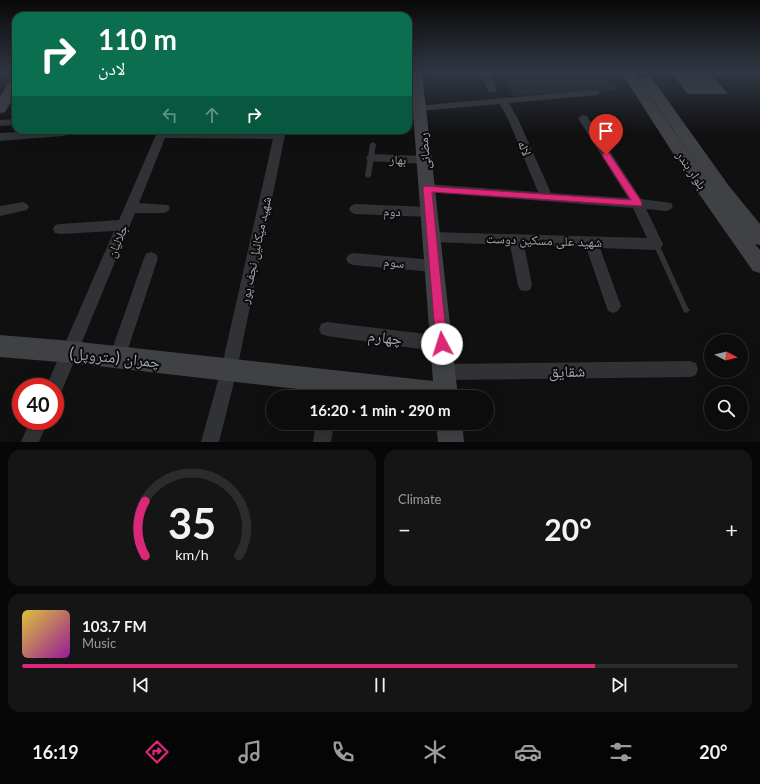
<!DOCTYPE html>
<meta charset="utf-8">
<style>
:root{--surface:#0c0c0d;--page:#151516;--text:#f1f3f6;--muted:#9a9b9d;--line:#2c2c2e;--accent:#db2777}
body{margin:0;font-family:Lato,"Noto Naskh Arabic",sans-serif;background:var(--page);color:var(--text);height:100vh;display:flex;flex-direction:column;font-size:15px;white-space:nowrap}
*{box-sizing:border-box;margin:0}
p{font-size:13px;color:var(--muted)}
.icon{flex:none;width:22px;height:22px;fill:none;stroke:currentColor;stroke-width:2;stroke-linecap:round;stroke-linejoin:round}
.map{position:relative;height:442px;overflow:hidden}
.sheet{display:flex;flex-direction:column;gap:8px;padding:8px;background:#070707;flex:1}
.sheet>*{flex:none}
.hud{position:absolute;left:12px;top:12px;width:400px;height:122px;border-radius:12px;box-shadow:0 4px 16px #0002,0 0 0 1px var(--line);background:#0b6e4f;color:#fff;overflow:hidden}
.needle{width:26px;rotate:97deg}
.controls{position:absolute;left:704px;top:334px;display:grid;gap:8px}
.controls a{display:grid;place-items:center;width:44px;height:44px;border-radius:50%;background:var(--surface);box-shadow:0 4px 16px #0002,0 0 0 1px var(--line);font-size:20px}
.speed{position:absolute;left:12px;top:378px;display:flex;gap:8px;font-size:20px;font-weight:700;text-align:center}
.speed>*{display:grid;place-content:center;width:52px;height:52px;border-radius:50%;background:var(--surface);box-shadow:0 4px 16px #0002,0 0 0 1px var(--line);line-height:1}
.speed .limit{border:6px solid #d22;background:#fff;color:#111}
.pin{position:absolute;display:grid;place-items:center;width:34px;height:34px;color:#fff;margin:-41px -17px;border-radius:50% 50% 50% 0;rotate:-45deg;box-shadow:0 0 4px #0007}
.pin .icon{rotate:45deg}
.me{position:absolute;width:44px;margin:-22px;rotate:355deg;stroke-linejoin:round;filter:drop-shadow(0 0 3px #0008)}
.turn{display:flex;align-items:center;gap:14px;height:84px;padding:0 20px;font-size:18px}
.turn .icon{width:52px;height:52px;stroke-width:2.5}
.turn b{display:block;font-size:28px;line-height:34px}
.lanes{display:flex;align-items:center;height:38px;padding:0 20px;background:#0003;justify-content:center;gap:20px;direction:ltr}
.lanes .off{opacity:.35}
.big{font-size:30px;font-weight:700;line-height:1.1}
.sheet .widget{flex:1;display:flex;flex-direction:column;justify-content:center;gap:6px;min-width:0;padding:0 14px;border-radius:12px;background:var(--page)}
.sheet .dial{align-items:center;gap:0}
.dial svg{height:104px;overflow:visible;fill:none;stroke:var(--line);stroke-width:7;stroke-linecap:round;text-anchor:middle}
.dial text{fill:var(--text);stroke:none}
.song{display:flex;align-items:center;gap:12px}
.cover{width:48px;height:48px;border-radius:6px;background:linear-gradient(135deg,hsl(50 70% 55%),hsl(300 70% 35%))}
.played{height:4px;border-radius:2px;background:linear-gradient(90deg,var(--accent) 80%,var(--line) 80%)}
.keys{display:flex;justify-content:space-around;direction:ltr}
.heat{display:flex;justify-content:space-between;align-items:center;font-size:22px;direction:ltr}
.sheet .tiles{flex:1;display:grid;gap:8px;grid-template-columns:1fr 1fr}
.widget:last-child{grid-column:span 2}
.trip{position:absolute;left:266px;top:390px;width:228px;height:40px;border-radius:20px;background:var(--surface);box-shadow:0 4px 16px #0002,0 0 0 1px var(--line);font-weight:700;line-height:40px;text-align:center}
.tabs{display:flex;height:64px;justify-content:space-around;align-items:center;background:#050505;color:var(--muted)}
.tabs .icon{width:28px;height:28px}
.tabs .active{color:var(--accent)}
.tabs b{font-size:18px;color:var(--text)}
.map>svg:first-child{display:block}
.green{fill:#1c231d}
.building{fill:#3f4044}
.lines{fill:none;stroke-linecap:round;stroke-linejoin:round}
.lane{fill:#313236;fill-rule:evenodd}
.street{fill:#313236;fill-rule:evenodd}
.secondary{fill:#3f4145;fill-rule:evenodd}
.route{fill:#db2777;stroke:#8e194d}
.labels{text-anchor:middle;stroke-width:4;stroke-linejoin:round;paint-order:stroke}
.street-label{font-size:13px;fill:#a2a7b1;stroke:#0b0b0c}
.near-street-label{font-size:16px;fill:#a2a7b1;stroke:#0b0b0c}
</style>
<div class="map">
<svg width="760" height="442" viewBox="0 0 760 442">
<rect width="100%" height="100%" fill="#101011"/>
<path class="green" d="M501,72H607L620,90L513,96Z"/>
<path class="building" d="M671,72H708L728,94H688Z"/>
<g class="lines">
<path class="lane" d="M373,142L376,144L371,176L368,178L365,176L370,144Z
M656,241L658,242L659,244L688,308L690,310L688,312L686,313L684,312L653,244L654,242Z"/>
<path class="street" d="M479,72H488L497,90L495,92H489Z
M595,90L598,91L600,93L598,95L509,103L518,119L551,193L628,198L578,118L583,115L587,116L641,199L671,203L673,206L671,209L667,211L646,209L663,244L661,248L656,250L600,248L621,306L618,311L613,313L608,311L586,247L524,245L532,285L530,290L525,291L520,290L518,285L510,245L432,242L427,241L425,237L427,233L432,232L647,238L633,208L427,192L423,191L421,188L423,185L427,184L538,192L508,119L500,104L420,111L416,110L415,108L416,106Z
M16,119V125L0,126V120Z
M55,130H65L68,133L67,135L63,136L0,141V133Z
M158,130L275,132L276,130H286L237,370L219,442H201L221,370L273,139L165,138L139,203L168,205L170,208L168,211L164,213H135L61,393L55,396V387H46L114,231L60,234L55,233L53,229L55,225L60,224L119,220Z
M372,154L425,156L429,157L431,160L429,163L425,164L368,161L366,158L368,155Z
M23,202L27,204L29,207L27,210L0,216V206Z
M355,204L429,207L434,209L435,212L434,215L429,217L355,214L351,212L349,209L351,206Z
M151,252L156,254L158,258L125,358L123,364L117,366L111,364L109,358L144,258L146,254Z
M353,253L434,260L439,262L441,266L439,270L434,272L353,265L348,263L346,259L348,255Z
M327,322L442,336L448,339L450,344L448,349L442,352L327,336L321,334L319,329L321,324Z
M690,361L696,363L698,369L696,375L690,377L444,380L438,378L436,372L438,366L444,364Z
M331,372L337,375L340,381L338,397H320L325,375Z
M30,421H48L39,442H21Z
M316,423H334L331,442H313Z"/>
<path class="secondary" d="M410,72H422L458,397H367L71,363L0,357V335L71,341L433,381Z
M621,72H634L712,187L639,80L641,77H651L729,186L760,224V245L755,244L760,250V273L753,271L699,194Z
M16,78V93L5,112L0,113V97L11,79Z
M436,423H462L464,442H438Z"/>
</g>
<linearGradient id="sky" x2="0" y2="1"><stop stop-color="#090909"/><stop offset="0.54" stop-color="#313743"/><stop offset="1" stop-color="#313743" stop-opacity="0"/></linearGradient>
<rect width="760" height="134" fill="url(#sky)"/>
<path class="route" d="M606,152L609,153L641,201L642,204L641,206L432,192L447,344L446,348L442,350L438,348L436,344L423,188L424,186L631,200L602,155Z"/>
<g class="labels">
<g class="street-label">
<text transform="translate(525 148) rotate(67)" y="5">لاله</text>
<text transform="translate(424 151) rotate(-95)" y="5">رمضانی</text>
<text transform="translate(398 159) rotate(3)" y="5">بهار</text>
<text transform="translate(692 170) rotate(56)" y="5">بلوار بندر</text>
<text transform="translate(392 211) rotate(2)" y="5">دوم</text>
<text transform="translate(544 240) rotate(2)" y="5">شهید علی مسکین دوست</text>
<text transform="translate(117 241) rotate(-67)" y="5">جلالیان</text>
<text transform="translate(255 250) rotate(-78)" y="5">شهید میکائیل نجف پور</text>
<text transform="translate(394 262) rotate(5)" y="5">سوم</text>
</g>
<g class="near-street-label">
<text transform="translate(385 337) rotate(7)" y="6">چهارم</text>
<text transform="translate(115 357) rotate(6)" y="6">چمران (متروپل)</text>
<text transform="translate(567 371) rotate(-1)" y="6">شقایق</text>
</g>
</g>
</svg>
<div class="controls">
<a><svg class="needle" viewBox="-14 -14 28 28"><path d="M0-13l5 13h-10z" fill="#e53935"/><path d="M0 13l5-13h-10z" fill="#9a9b9d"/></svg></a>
<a><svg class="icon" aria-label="search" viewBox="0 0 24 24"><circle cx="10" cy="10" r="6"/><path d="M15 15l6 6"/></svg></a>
</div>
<div class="speed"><div class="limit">40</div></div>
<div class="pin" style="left:606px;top:155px;background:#d93025"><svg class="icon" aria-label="arrive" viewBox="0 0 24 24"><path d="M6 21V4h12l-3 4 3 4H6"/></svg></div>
<svg class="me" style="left:442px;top:344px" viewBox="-20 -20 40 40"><circle r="19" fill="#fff"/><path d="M0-13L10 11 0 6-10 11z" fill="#db2777"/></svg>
<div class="trip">16:20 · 1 min · 290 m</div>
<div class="hud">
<div class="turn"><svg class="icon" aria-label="right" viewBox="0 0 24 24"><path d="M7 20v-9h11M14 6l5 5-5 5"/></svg><div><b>110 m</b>لادن</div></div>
<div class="lanes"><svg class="icon off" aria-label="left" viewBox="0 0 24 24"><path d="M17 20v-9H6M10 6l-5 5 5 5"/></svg><svg class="icon off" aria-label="ahead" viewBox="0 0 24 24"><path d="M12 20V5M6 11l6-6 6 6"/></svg><svg class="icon" aria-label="right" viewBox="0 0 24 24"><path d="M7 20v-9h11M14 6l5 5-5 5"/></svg></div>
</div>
</div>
<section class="sheet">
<div class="tiles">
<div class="widget dial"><svg viewBox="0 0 100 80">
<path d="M14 69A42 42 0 1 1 86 69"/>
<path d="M14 69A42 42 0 0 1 14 27" stroke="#db2777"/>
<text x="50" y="56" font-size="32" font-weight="700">35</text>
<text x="50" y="72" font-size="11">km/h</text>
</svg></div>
<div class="widget"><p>Climate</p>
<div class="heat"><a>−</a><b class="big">20°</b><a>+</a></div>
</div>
<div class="widget">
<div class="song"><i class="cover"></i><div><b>103.7 FM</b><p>Music</p></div></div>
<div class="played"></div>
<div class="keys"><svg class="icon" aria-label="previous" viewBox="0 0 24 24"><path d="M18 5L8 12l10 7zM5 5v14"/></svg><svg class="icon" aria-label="pause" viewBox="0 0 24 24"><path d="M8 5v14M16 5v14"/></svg><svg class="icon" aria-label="next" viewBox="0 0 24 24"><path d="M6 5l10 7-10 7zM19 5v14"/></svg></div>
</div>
</div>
</section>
<nav class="tabs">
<b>16:19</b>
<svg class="icon active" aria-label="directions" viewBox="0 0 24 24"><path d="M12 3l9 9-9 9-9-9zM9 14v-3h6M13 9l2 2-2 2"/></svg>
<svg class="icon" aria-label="music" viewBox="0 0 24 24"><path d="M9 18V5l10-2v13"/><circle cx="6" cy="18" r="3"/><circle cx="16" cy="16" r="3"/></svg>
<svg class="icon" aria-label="phone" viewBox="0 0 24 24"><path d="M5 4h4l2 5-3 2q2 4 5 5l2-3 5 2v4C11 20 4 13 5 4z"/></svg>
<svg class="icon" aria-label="climate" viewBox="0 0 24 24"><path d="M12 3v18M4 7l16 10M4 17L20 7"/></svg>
<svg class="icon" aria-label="car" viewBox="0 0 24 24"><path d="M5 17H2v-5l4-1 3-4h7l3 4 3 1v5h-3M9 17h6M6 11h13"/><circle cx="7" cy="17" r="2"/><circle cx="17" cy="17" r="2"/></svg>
<svg class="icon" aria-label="filters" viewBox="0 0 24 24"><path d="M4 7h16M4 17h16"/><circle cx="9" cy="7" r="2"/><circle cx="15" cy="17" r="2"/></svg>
<b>20°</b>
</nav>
